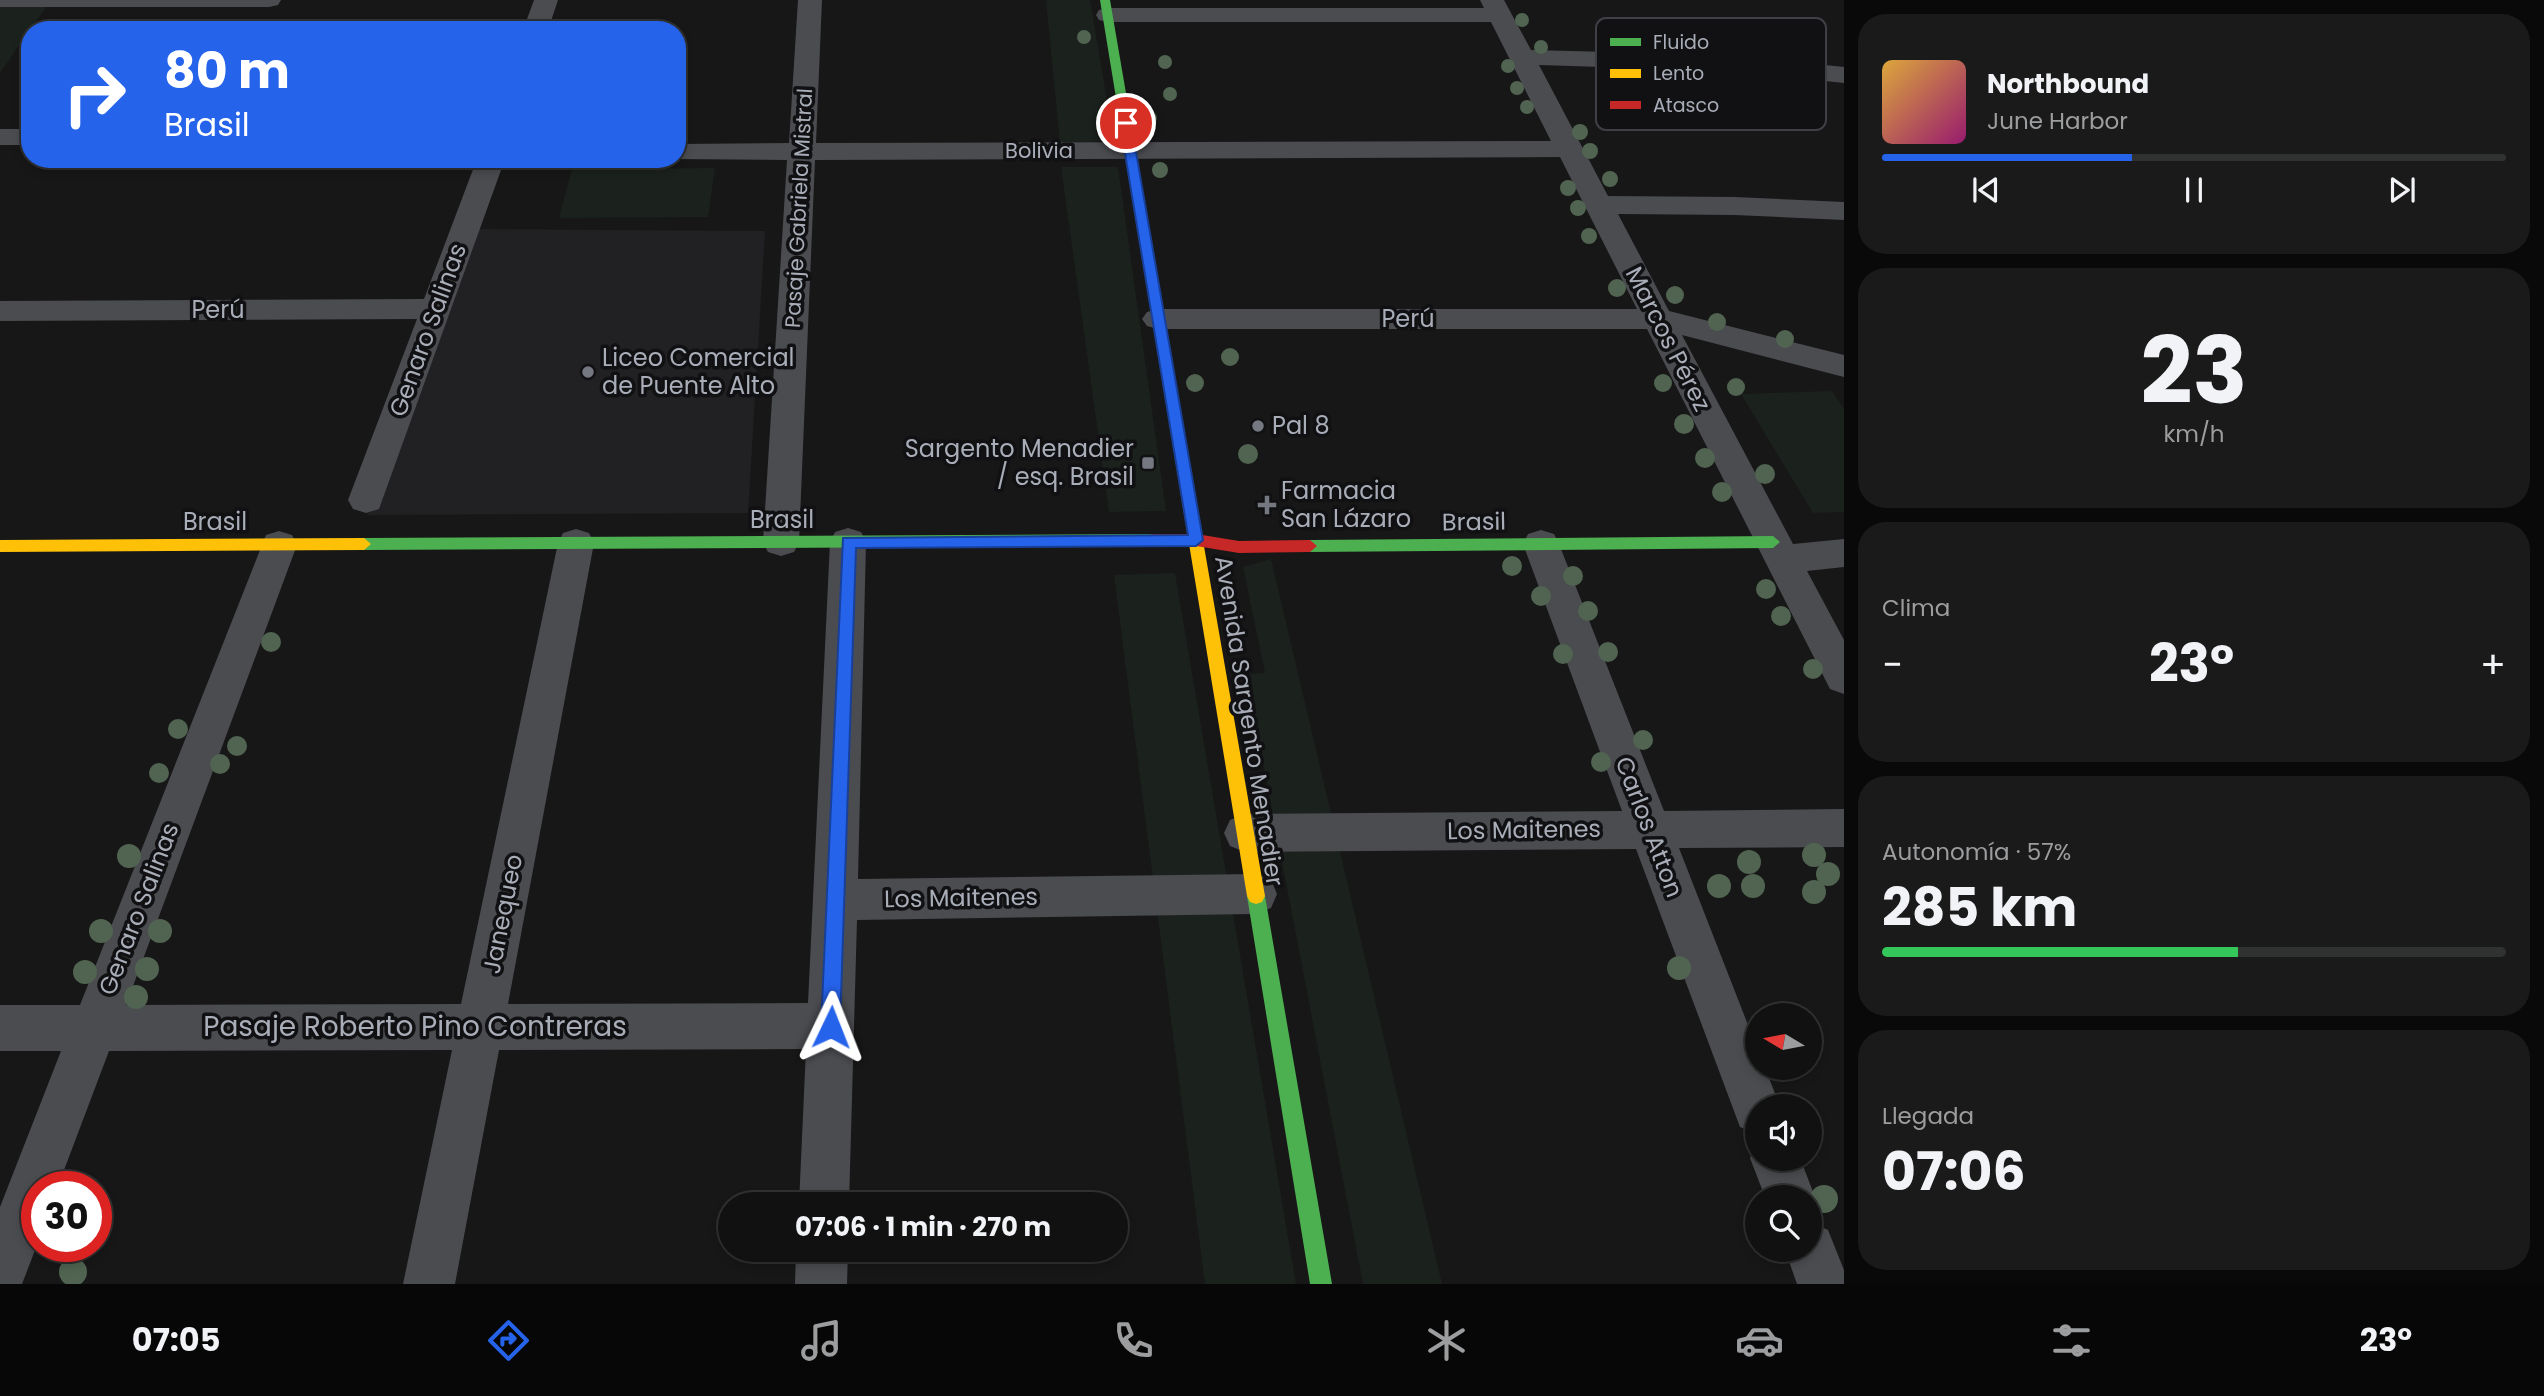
<!DOCTYPE html>
<html lang="es">
<meta charset="utf-8">
<style>
:root{--surface:#111;--page:#1a1a1a;--text:#f1f3f6;--muted:#9c9d9f;--line:#303131;--accent:#2563eb}
body{margin:0;font-family:Poppins,sans-serif;background:var(--page);color:var(--text);height:100vh;display:flex;flex-direction:column;font-size:26px;white-space:nowrap}
*{box-sizing:border-box;margin:0}
p{font-size:23px;color:var(--muted)}
.icon{flex:none;width:38px;height:38px;fill:none;stroke:currentColor;stroke-width:2;stroke-linecap:round;stroke-linejoin:round}
.map{position:relative;flex:1;overflow:hidden}
.panel{display:flex;flex-direction:column;gap:14px;padding:14px;background:#090909;width:700px}
.panel>*{flex:none}
.top-card{position:absolute;left:21px;top:21px;width:665px;height:147px;border-radius:28px;box-shadow:0 4px 10px #0003,0 0 0 2px var(--line);background:#2563eb;color:#fff;overflow:hidden}
.needle{width:46px;rotate:280deg}
.controls{position:absolute;left:1745px;top:1003px;display:grid;gap:14px}
.controls a{display:grid;place-items:center;width:77px;height:77px;border-radius:50%;background:var(--surface);box-shadow:0 4px 10px #0003,0 0 0 2px var(--line);font-size:35px}
.speed{position:absolute;left:21px;top:1171px;display:flex;gap:14px;font-size:35px;font-weight:700;text-align:center}
.speed>*{display:grid;place-content:center;width:91px;height:91px;border-radius:50%;background:var(--surface);box-shadow:0 4px 10px #0003,0 0 0 2px var(--line);line-height:1}
.speed .limit{border:10px solid #d22;background:#fff;color:#111}
.pin{position:absolute;display:grid;place-items:center;width:60px;height:60px;color:#fff;margin:-30px;border:4px solid #fff;border-radius:50%;box-shadow:0 2px 7px #0007}
.me{position:absolute;width:77px;margin:-38px;rotate:2deg;stroke-linejoin:round;filter:drop-shadow(0 0 5px #0008)}
.turn{display:flex;align-items:center;gap:24px;height:147px;padding:0 28px;font-size:32px}
.turn .icon{width:91px;height:91px;stroke-width:2.5}
.turn b{display:block;font-size:49px;line-height:60px}
.big{font-size:52px;font-weight:700;line-height:1.1}
.panel .tile{flex:1;display:flex;flex-direction:column;justify-content:center;gap:10px;min-width:0;padding:0 24px;border-radius:28px;background:var(--page)}
.panel .dial{align-items:center;gap:0}
.dial b{font-size:91px;line-height:1}
.song{display:flex;align-items:center;gap:21px}
.cover{width:84px;height:84px;border-radius:10px;background:linear-gradient(135deg,hsl(40 70% 55%),hsl(320 70% 35%))}
.played{height:7px;border-radius:4px;background:linear-gradient(90deg,var(--accent) 40%,var(--line) 40%)}
.keys{display:flex;justify-content:space-around;direction:ltr}
.heat{display:flex;justify-content:space-between;align-items:center;font-size:38px;direction:ltr}
.charge{height:10px;border-radius:5px;background:linear-gradient(90deg,#34c759 57%,var(--line) 0)}
.trip{position:absolute;left:718px;top:1192px;width:410px;height:70px;border-radius:35px;background:var(--surface);box-shadow:0 4px 10px #0003,0 0 0 2px var(--line);font-weight:700;line-height:70px;text-align:center}
.menu{display:flex;height:112px;justify-content:space-around;align-items:center;background:#070707;color:var(--muted)}
.menu .icon{width:49px;height:49px}
.menu .current{color:var(--accent)}
.menu b{font-size:32px;color:var(--text)}
main{display:flex;flex:1;min-height:0}
.map>svg:first-child{display:block}
.built{fill:#212124}
.green{fill:#1b211c}
.lines{fill:none;stroke-linecap:round;stroke-linejoin:round}
.street{fill:#4b4c50;fill-rule:evenodd}
.fast{fill:#4caf50;fill-rule:evenodd}
.slow{fill:#ffc107;fill-rule:evenodd}
.jam{fill:#c62828;fill-rule:evenodd}
.tree{fill:#506451}
.route{fill:#2563eb;stroke:#184099;stroke-width:2}
.poi-dot{fill:#757880;stroke:#111113;stroke-width:2.5}
.labels{text-anchor:middle;stroke-width:7;stroke-linejoin:round;paint-order:stroke}
.far-street-label{font-size:21px;fill:#a8adb8;stroke:#111113}
.street-label{font-size:24px;fill:#a8adb8;stroke:#111113}
.poi-label{font-size:24px;fill:#a8adb8;stroke:#111113;text-anchor:start}
.near-street-label{font-size:28px;fill:#a8adb8;stroke:#111113}
.key{fill:#111113;stroke:#3e4045;stroke-width:2}
.key-label{font-size:19px;fill:#a8adb8}
</style>
<main>
<div class="map">
<svg width="1844" height="1284" viewBox="0 0 1844 1284">
<rect width="100%" height="100%" fill="#171717"/>
<path class="built" d="M473,229L765,231L748,513L367,515Z"/>
<path class="green" d="M0,0H51L0,73Z
M1046,0H1090L1114,141L1060,143Z
M1061,167H1118L1166,511L1109,512Z
M715,168L708,217L559,218L572,169Z
M1832,391L1844,409V512L1813,513L1741,394Z
M1271,559L1442,1284H1363L1246,674L1265,673L1243,567Z
M1175,573L1296,1284H1205L1114,575Z"/>
<g class="lines">
<path class="street" d="M0,0H281L278,5L269,7H0Z
M534,0H558L548,30H523Z
M798,0H822L816,143L1551,141L1491,22H1108L1099,20L1096,15L1099,10L1108,8H1484L1480,0H1504L1531,50L1729,55L1844,67V83L1729,71L1539,65L1608,196L1735,197L1844,202V220L1735,215L1618,214L1669,311L1844,355V377L1682,335L1793,544L1844,539V567L1807,571L1844,640V694L1830,689L1647,329H1158L1147,326L1142,319L1147,312L1158,309H1637L1560,157L815,160L799,542L794,552L781,556L768,552L763,542L787,160L673,159H677V144L789,143Z
M0,129H30V145H0Z
M477,159H505L379,509L366,513L353,509L348,500L417,319L0,321V301L424,299Z
M848,528L861,532L866,542L858,879L1255,874L1271,880L1277,894L1271,908L1255,914L857,920L849,1204H799L806,1049L499,1050L455,1284H403L452,1050L109,1051L58,1186H37V1245L22,1284H0V1207L61,1051H0V1005H80L266,535L279,531L292,535L297,545L126,1005L461,1004L558,543L563,533L576,529L589,533L594,543L508,1004L808,1003L830,542L835,532Z
M1541,530L1554,534L1559,544L1664,811L1844,809V847L1679,848L1757,1048V1068H1765L1780,1106H1757V1134L1740,1127L1636,849L1245,852L1230,846L1224,833L1230,820L1245,814L1622,811L1523,544L1528,534Z
M1757,1141V1158H1800L1815,1197L1810,1211V1197H1765L1750,1158Z
M1810,1222L1828,1230L1844,1270V1284H1797L1785,1250H1810Z
M796,1250H848L847,1284H795Z"/>
<path class="fast" d="M1100,0H1110L1194,489L1187,494L1180,489Z
M1152,534L1159,540L1152,546L364,550L357,544L364,538Z
M1773,536L1780,542L1773,548L1310,552L1303,546L1310,540Z
M1256,888L1262,890L1265,896L1332,1284H1310L1247,896L1250,890Z"/>
<path class="slow" d="M1187,484L1194,489L1265,896L1262,902L1256,904L1250,902L1247,896L1180,489Z
M364,538L371,544L364,550L0,552V540Z"/>
<path class="jam" d="M1152,534H1196L1239,541L1310,540L1317,546L1310,552L1239,553L1196,546H1152L1145,540Z"/>
</g>
<g class="tree">
<circle cx="1522" cy="20" r="7"/>
<circle cx="1084" cy="37" r="7"/>
<circle cx="1541" cy="47" r="7"/>
<circle cx="1165" cy="62" r="7"/>
<circle cx="1508" cy="66" r="7"/>
<circle cx="1517" cy="88" r="7"/>
<circle cx="1170" cy="94" r="7"/>
<circle cx="1527" cy="107" r="7"/>
<circle cx="1150" cy="118" r="7"/>
<circle cx="1580" cy="132" r="8"/>
<circle cx="1590" cy="151" r="8"/>
<circle cx="1160" cy="170" r="8"/>
<circle cx="1610" cy="179" r="8"/>
<circle cx="1568" cy="188" r="8"/>
<circle cx="1578" cy="208" r="8"/>
<circle cx="1589" cy="236" r="8"/>
<circle cx="1617" cy="288" r="9"/>
<circle cx="1675" cy="295" r="9"/>
<circle cx="1717" cy="322" r="9"/>
<circle cx="1785" cy="339" r="9"/>
<circle cx="1230" cy="357" r="9"/>
<circle cx="1195" cy="383" r="9"/>
<circle cx="1663" cy="383" r="9"/>
<circle cx="1736" cy="387" r="9"/>
<circle cx="1684" cy="424" r="10"/>
<circle cx="1248" cy="454" r="10"/>
<circle cx="1705" cy="458" r="10"/>
<circle cx="1765" cy="474" r="10"/>
<circle cx="1722" cy="492" r="10"/>
<circle cx="1512" cy="566" r="10"/>
<circle cx="1573" cy="576" r="10"/>
<circle cx="1766" cy="589" r="10"/>
<circle cx="1541" cy="596" r="10"/>
<circle cx="1588" cy="611" r="10"/>
<circle cx="1781" cy="616" r="10"/>
<circle cx="271" cy="642" r="10"/>
<circle cx="1608" cy="652" r="10"/>
<circle cx="1563" cy="654" r="10"/>
<circle cx="1813" cy="669" r="10"/>
<circle cx="178" cy="729" r="10"/>
<circle cx="1643" cy="740" r="10"/>
<circle cx="237" cy="746" r="10"/>
<circle cx="1601" cy="762" r="10"/>
<circle cx="220" cy="764" r="10"/>
<circle cx="159" cy="773" r="10"/>
<circle cx="1814" cy="855" r="12"/>
<circle cx="129" cy="856" r="12"/>
<circle cx="1749" cy="862" r="12"/>
<circle cx="1828" cy="874" r="12"/>
<circle cx="1719" cy="886" r="12"/>
<circle cx="1753" cy="886" r="12"/>
<circle cx="1814" cy="892" r="12"/>
<circle cx="101" cy="931" r="12"/>
<circle cx="160" cy="931" r="12"/>
<circle cx="1679" cy="968" r="12"/>
<circle cx="147" cy="969" r="12"/>
<circle cx="85" cy="972" r="12"/>
<circle cx="136" cy="997" r="12"/>
<circle cx="1824" cy="1199" r="14"/>
<circle cx="73" cy="1272" r="14"/>
</g>
<path class="route" d="M1126,120L1131,123L1203,540L1196,546L856,548L840,1027L838,1033L831,1036L824,1033L821,1027L843,538L1188,535L1120,123Z"/>
<g class="poi-dot">
<circle cx="588" cy="372" r="7"/>
<circle cx="1258" cy="426" r="7"/>
<rect x="1141" y="456" width="14" height="14" rx="3.5"/>
<path d="M1263.5 494.5h7v7h7v7h-7v7h-7v-7h-7v-7h7z"/>
</g>
<g class="labels">
<g class="far-street-label">
<text x="1039" y="158">Bolivia</text>
<text transform="translate(799 208) rotate(-87)" y="7">Pasaje Gabriela Mistral</text>
</g>
<g class="street-label">
<text x="218" y="318">Perú</text>
<text x="1408" y="327">Perú</text>
<text transform="translate(428 330) rotate(-70)" y="8">Genaro Salinas</text>
<text transform="translate(1668 339) rotate(63)" y="8">Marcos Pérez</text>
<text x="782" y="528">Brasil</text>
<text x="215" y="530">Brasil</text>
<text transform="translate(1474 522) rotate(-1)" y="8">Brasil</text>
<text transform="translate(1249 721) rotate(81)" y="8">Avenida Sargento Menadier</text>
<text transform="translate(1649 827) rotate(69)" y="8">Carlos Atton</text>
<text transform="translate(1524 830) rotate(-1)" y="8">Los Maitenes</text>
<text transform="translate(961 898) rotate(-1)" y="8">Los Maitenes</text>
<text transform="translate(139 909) rotate(-69)" y="8">Genaro Salinas</text>
<text transform="translate(503 914) rotate(-79)" y="8">Janequeo</text>
</g>
<g class="poi-label">
<text x="602" y="366">Liceo Comercial<tspan x="602" dy="28">de Puente Alto</tspan></text>
<text x="1272" y="434">Pal 8</text>
<text x="1134" y="457" text-anchor="end">Sargento Menadier<tspan x="1134" dy="28">/ esq. Brasil</tspan></text>
<text x="1281" y="499">Farmacia<tspan x="1281" dy="28">San Lázaro</tspan></text>
</g>
<g class="near-street-label">
<text x="415" y="1036">Pasaje Roberto Pino Contreras</text>
</g>
</g>
<rect x="1596" y="18" width="230" height="112" rx="10" class="key"/>
<rect x="1610" y="38" width="31" height="8" fill="#4caf50"/>
<rect x="1610" y="69" width="31" height="9" fill="#ffc107"/>
<rect x="1610" y="101" width="31" height="8" fill="#c62828"/>
<g class="key-label">
<text x="1653" y="49">Fluido</text>
<text x="1653" y="80">Lento</text>
<text x="1653" y="112">Atasco</text>
</g>
</svg>
<div class="controls">
<a><svg class="needle" viewBox="-14 -14 28 28"><path d="M0-13l5 13h-10z" fill="#e53935"/><path d="M0 13l5-13h-10z" fill="#9c9d9f"/></svg></a>
<a><svg class="icon" aria-label="sound" viewBox="0 0 24 24"><path d="M4 9h4l5-4v14l-5-4H4zM17 9q2 3 0 6"/></svg></a>
<a><svg class="icon" aria-label="search" viewBox="0 0 24 24"><circle cx="10" cy="10" r="6"/><path d="M15 15l6 6"/></svg></a>
</div>
<div class="speed"><div class="limit">30</div></div>
<div class="pin" style="left:1126px;top:123px;background:#d93025"><svg class="icon" aria-label="arrive" viewBox="0 0 24 24"><path d="M6 21V4h12l-3 4 3 4H6"/></svg></div>
<svg class="me" style="left:831px;top:1027px" viewBox="-20 -20 40 40"><path d="M0-17L14 15 0 8-14 15z" fill="#2563eb" stroke="#fff" stroke-width="4"/></svg>
<div class="trip">07:06 · 1 min · 270 m</div>
<div class="top-card">
<div class="turn"><svg class="icon" aria-label="right" viewBox="0 0 24 24"><path d="M7 20v-9h11M14 6l5 5-5 5"/></svg><div><b>80 m</b>Brasil</div></div>
</div>
</div>
<section class="panel">
<div class="tile">
<div class="song"><i class="cover"></i><div><b>Northbound</b><p>June Harbor</p></div></div>
<div class="played"></div>
<div class="keys"><svg class="icon" aria-label="previous" viewBox="0 0 24 24"><path d="M18 5L8 12l10 7zM5 5v14"/></svg><svg class="icon" aria-label="pause" viewBox="0 0 24 24"><path d="M8 5v14M16 5v14"/></svg><svg class="icon" aria-label="next" viewBox="0 0 24 24"><path d="M6 5l10 7-10 7zM19 5v14"/></svg></div>
</div>
<div class="tile dial"><b>23</b><p>km/h</p></div>
<div class="tile"><p>Clima</p>
<div class="heat"><a>−</a><b class="big">23°</b><a>+</a></div>
</div>
<div class="tile"><p>Autonomía · 57%</p><b class="big">285 km</b><div class="charge"></div></div>
<div class="tile"><p>Llegada</p><b class="big">07:06</b></div>
</section>
</main>
<nav class="menu">
<b>07:05</b>
<svg class="icon current" aria-label="directions" viewBox="0 0 24 24"><path d="M12 3l9 9-9 9-9-9zM9 14v-3h6M13 9l2 2-2 2"/></svg>
<svg class="icon" aria-label="music" viewBox="0 0 24 24"><path d="M9 18V5l10-2v13"/><circle cx="6" cy="18" r="3"/><circle cx="16" cy="16" r="3"/></svg>
<svg class="icon" aria-label="phone" viewBox="0 0 24 24"><path d="M5 4h4l2 5-3 2q2 4 5 5l2-3 5 2v4C11 20 4 13 5 4z"/></svg>
<svg class="icon" aria-label="climate" viewBox="0 0 24 24"><path d="M12 3v18M4 7l16 10M4 17L20 7"/></svg>
<svg class="icon" aria-label="car" viewBox="0 0 24 24"><path d="M5 17H2v-5l4-1 3-4h7l3 4 3 1v5h-3M9 17h6M6 11h13"/><circle cx="7" cy="17" r="2"/><circle cx="17" cy="17" r="2"/></svg>
<svg class="icon" aria-label="filters" viewBox="0 0 24 24"><path d="M4 7h16M4 17h16"/><circle cx="9" cy="7" r="2"/><circle cx="15" cy="17" r="2"/></svg>
<b>23°</b>
</nav>
